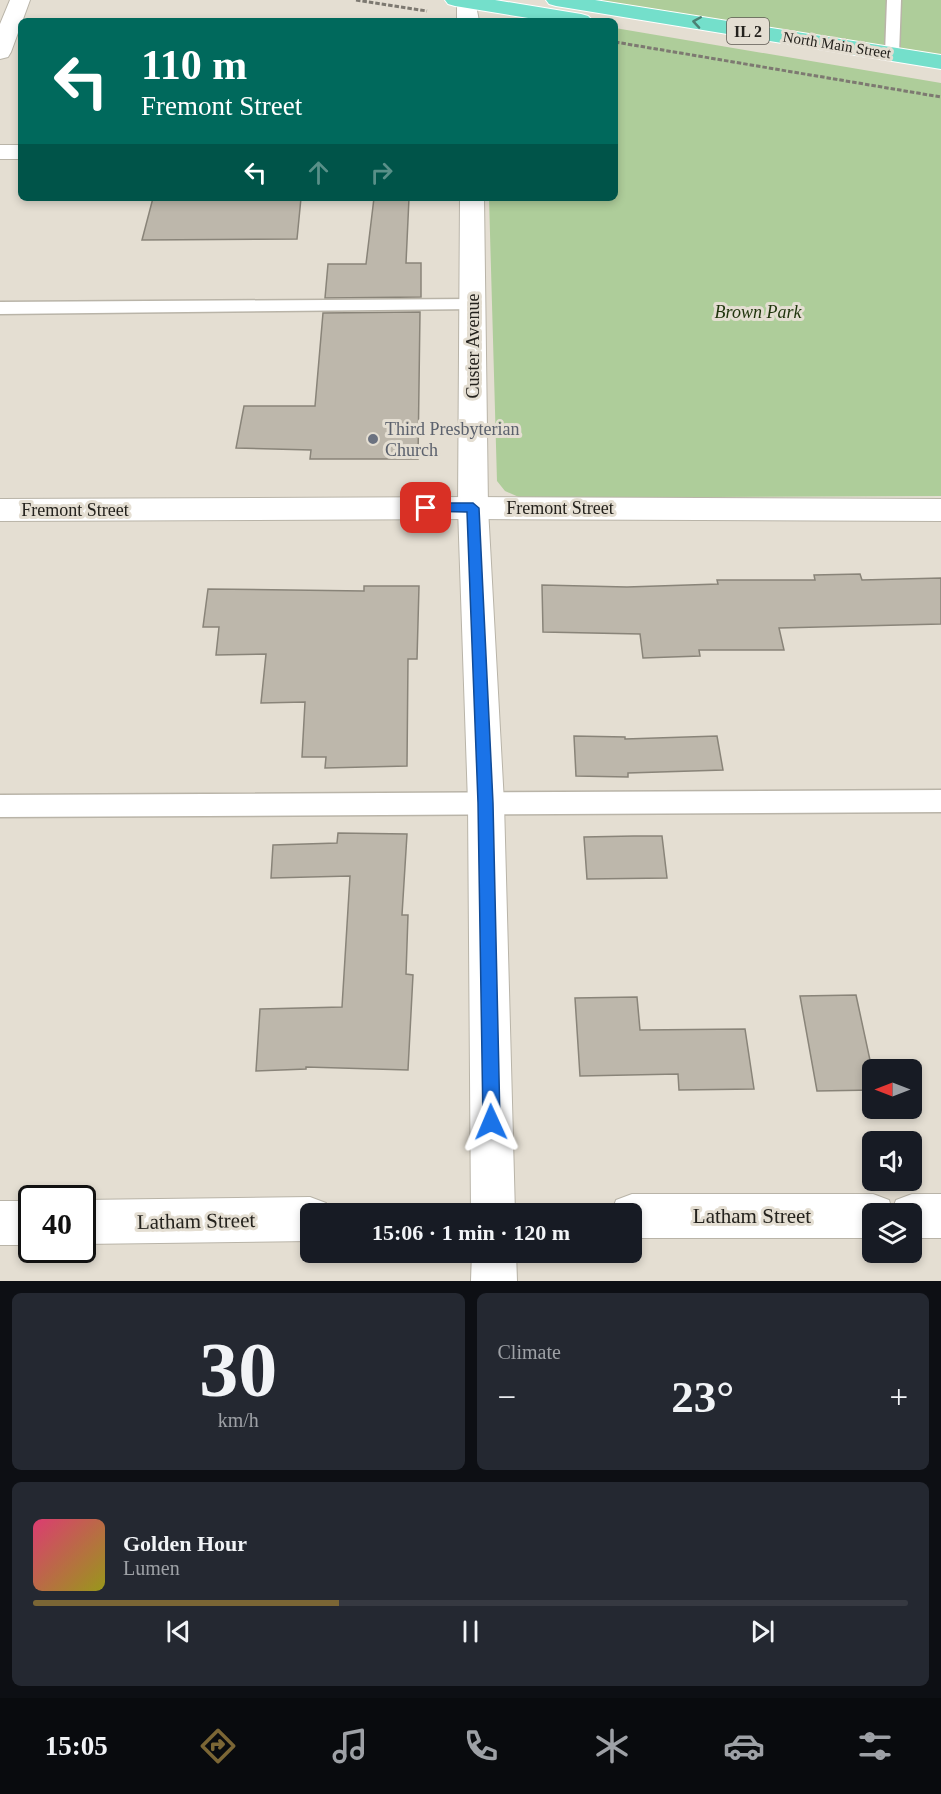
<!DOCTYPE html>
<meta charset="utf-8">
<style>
:root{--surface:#171b24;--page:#242831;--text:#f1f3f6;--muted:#9ea1a6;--line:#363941;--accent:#7b6635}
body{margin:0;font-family:Georgia,serif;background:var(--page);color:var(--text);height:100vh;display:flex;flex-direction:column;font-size:22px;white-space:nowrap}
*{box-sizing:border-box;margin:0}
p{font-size:20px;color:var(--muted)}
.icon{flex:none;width:33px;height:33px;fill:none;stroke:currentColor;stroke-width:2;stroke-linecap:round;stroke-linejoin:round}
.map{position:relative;height:1281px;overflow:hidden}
.panel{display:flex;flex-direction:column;gap:12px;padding:12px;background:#0d0f14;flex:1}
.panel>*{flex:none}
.guide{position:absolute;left:18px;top:18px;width:600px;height:183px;border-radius:9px;box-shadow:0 3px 9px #0003;background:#00695c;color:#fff;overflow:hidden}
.needle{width:39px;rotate:270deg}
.controls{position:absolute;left:862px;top:1059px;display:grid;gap:12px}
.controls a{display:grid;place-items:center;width:60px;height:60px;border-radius:9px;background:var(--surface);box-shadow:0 3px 9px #0003;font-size:30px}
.speed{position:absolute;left:18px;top:1185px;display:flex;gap:12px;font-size:30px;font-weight:700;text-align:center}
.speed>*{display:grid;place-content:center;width:78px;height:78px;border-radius:50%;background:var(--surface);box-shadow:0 3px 9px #0003;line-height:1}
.speed .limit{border:3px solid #111;border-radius:9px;background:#fff;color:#111}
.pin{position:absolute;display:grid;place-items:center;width:51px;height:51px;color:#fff;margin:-26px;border-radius:12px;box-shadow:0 3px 9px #0006}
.me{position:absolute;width:66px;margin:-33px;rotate:359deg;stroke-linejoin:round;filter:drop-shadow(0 0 4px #0008)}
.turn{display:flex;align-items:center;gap:21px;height:126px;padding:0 24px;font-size:27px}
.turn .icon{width:78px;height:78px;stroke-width:2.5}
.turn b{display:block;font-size:42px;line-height:51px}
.lanes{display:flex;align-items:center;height:57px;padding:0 24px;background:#0003;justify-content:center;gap:30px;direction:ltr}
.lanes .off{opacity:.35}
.big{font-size:45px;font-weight:700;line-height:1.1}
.panel .card{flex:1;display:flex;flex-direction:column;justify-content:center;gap:9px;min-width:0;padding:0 21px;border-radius:9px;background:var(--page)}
.panel .dial{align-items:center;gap:0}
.dial b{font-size:78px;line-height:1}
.song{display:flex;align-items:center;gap:18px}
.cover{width:72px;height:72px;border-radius:9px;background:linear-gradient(135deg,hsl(340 70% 55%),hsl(60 70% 35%))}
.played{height:6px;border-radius:3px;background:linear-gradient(90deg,var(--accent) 35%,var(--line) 35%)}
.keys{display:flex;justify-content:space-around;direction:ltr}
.heat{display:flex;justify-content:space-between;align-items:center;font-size:33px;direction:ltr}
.panel .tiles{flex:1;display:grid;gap:12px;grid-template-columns:1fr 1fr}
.card:last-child{grid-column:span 2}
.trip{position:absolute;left:300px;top:1203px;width:342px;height:60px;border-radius:9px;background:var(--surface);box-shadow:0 3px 9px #0003;font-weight:700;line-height:60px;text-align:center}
.tabs{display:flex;height:96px;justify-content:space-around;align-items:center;background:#090b0e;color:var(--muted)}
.tabs .icon{width:42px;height:42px}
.tabs .selected{color:var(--accent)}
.tabs b{font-size:27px;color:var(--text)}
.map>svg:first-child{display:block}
.green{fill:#aecd9a}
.building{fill:#bdb7ab;stroke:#898479;stroke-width:1.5}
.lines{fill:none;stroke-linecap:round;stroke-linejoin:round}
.service-casing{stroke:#b9b4a8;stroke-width:3}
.minor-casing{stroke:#b9b4a8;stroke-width:2}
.tertiary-casing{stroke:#b9b4a8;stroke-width:2}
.primary-casing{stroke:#fff;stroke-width:2}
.path{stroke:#7d7971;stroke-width:3;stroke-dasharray:4.5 2;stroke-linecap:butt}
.service{fill:#fff;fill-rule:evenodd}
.minor{fill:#fff;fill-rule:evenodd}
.tertiary{fill:#fff;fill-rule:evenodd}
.primary{fill:#74dfcb;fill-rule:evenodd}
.oneway{stroke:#4c8074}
.route{fill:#1a73e8;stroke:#114b97;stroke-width:1.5}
.worship-dot{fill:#6b7280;stroke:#e4ded2;stroke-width:2}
.labels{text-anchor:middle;stroke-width:6;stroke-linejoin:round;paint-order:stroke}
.far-street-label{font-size:15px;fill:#24221d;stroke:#e4ded2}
.shield{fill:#e4ded2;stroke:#5e5a53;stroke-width:1.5}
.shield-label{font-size:16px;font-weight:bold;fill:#24221d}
.park-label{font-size:18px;font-style:italic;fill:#1f340c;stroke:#e4ded2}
.street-label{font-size:18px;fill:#24221d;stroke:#e4ded2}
.worship-label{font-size:18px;fill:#5b616d;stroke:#e4ded2;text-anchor:start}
.near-street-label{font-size:21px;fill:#24221d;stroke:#e4ded2}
</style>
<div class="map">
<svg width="941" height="1281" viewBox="0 0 941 1281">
<rect width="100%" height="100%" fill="#e4ded2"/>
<path class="green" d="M593,0H941V56Z
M615,28L941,83V496L521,498L505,491L497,481L489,198H615Z"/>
<path class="building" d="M153,198H301L297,239L142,240Z
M374,198H409L406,263H421V297L325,298L328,264H366Z
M420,312L418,459H310L311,450L236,448L244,406H315L323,313Z
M860,574L862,580L941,578V624L779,628L784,650H699L700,656L643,658L640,634L543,632L542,585L627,587L718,584L717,580H815L814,575Z
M364,586H419L417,659H408L407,766L325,768L326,757H302L305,702L261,703L266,654L216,655L219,627H203L208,589L364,591Z
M574,736L625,737V739L717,736L723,770L628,773V777L576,776Z
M338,833L407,834L402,915H408L406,974L413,975L408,1070L306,1067V1069L256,1071L260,1009L342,1007L350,876L271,878L273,845L337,843Z
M634,836H662L667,878L587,879L584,837Z
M856,995L873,1074V1090L817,1091L800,996Z
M637,997L640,1030L745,1029L754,1089L679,1090L678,1074L580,1076L575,998Z"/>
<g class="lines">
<defs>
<path id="service" d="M887,0H901L899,54L892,58L885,54Z
M472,299L478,301L481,305L478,309L0,314V302Z
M941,790V812L0,817V795Z"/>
<path id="minor" d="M10,0H30L11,52L8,57L0,59V24Z
M0,145H21V159H0Z
M473,497L941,499V521L473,519L0,521V499Z
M632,1194H873L889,1200L892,1210L896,1200L912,1194H941V1238H912V1214H873V1238H632V1214H611L616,1200Z
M310,1197L326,1203L330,1214H310V1241L82,1244V1200Z
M0,1201H32V1245H0Z"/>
<path id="tertiary" d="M457,0H475L479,21H457Z
M460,198H484L488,508L504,803L515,1214H471L468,803L458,508Z
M472,1252H516L517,1281H471Z"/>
<path id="primary" d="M445,0H495L581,14L588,16L592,20L547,21L455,6L448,4Z
M546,0H595L941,55V69L556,6L549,4Z"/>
</defs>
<use href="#service" class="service-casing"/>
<use href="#minor" class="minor-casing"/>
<use href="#tertiary" class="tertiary-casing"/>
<use href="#primary" class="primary-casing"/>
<path class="path" d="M356,0L427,11
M615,42L941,97"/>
<use href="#service" class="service"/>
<use href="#minor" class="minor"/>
<use href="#tertiary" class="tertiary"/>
<use href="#primary" class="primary"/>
</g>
<defs><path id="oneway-chevron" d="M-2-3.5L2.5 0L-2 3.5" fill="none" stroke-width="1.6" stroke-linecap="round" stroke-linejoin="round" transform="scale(1.5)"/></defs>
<use class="oneway" href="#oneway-chevron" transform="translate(697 22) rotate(-171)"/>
<path class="route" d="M426,503H473L479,508L493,803L500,1122L497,1128L491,1131L485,1128L483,1122L478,803L467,512L421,511L419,508L421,505Z"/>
<circle class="worship-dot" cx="373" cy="439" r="6"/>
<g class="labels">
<g class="far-street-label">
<text transform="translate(837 45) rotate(9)" y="5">North Main Street</text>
</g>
<rect class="shield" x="727" y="18" width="42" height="26" rx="4.5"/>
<g class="shield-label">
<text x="748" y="37">IL 2</text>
</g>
<g class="park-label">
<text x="758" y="318">Brown Park</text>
</g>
<g class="street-label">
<text transform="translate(473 346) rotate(-90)" y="6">Custer Avenue</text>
<text x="560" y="514">Fremont Street</text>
<text x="75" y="516">Fremont Street</text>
</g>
<g class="worship-label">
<text x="385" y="435">Third Presbyterian<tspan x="385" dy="21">Church</tspan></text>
</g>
<g class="near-street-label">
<text x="752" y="1223">Latham Street</text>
<text transform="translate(196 1221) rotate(-1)" y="7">Latham Street</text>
</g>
</g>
</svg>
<div class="controls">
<a><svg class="needle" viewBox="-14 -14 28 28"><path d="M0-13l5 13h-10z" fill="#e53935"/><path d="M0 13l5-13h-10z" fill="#9ea1a6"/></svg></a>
<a><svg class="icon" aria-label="sound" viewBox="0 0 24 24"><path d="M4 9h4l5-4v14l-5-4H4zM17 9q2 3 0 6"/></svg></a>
<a><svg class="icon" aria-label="layers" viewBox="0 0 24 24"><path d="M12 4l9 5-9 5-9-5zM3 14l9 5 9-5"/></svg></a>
</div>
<div class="speed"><div class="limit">40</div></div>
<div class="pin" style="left:426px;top:508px;background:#d93025"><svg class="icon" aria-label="arrive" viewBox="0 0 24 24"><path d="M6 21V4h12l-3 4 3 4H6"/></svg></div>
<svg class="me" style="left:491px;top:1122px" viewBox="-20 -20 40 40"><path d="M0-17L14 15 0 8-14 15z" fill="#1a73e8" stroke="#fff" stroke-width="4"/></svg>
<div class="trip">15:06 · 1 min · 120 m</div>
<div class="guide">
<div class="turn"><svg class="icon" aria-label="left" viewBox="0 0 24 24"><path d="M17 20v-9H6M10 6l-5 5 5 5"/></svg><div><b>110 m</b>Fremont Street</div></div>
<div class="lanes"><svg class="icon" aria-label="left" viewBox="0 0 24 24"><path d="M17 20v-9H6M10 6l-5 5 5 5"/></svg><svg class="icon off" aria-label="ahead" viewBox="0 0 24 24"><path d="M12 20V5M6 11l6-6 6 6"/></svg><svg class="icon off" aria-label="right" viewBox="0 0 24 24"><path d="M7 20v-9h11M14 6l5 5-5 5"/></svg></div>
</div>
</div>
<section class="panel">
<div class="tiles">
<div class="card dial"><b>30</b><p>km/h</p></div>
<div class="card"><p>Climate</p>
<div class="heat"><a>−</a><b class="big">23°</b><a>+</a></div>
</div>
<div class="card">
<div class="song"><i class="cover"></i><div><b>Golden Hour</b><p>Lumen</p></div></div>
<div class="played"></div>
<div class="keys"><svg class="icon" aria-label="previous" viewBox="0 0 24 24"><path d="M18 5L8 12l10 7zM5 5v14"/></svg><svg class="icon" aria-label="pause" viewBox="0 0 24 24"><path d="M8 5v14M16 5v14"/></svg><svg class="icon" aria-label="next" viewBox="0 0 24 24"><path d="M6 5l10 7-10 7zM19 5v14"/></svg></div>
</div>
</div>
</section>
<nav class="tabs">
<b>15:05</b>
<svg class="icon selected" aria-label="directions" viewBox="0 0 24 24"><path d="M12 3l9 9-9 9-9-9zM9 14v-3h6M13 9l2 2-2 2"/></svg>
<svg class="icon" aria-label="music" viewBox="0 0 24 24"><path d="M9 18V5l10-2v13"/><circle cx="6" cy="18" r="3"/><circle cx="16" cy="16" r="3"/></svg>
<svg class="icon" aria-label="phone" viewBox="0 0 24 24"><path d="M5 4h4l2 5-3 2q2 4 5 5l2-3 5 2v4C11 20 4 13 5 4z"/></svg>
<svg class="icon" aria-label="climate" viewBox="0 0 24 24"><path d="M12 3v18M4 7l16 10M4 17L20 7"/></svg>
<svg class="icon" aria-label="car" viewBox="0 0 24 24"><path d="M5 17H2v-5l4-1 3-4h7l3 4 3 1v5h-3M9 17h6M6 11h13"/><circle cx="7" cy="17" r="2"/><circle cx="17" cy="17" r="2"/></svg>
<svg class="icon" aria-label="filters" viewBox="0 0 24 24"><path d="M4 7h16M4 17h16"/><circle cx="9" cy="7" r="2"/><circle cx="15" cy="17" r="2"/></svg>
</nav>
